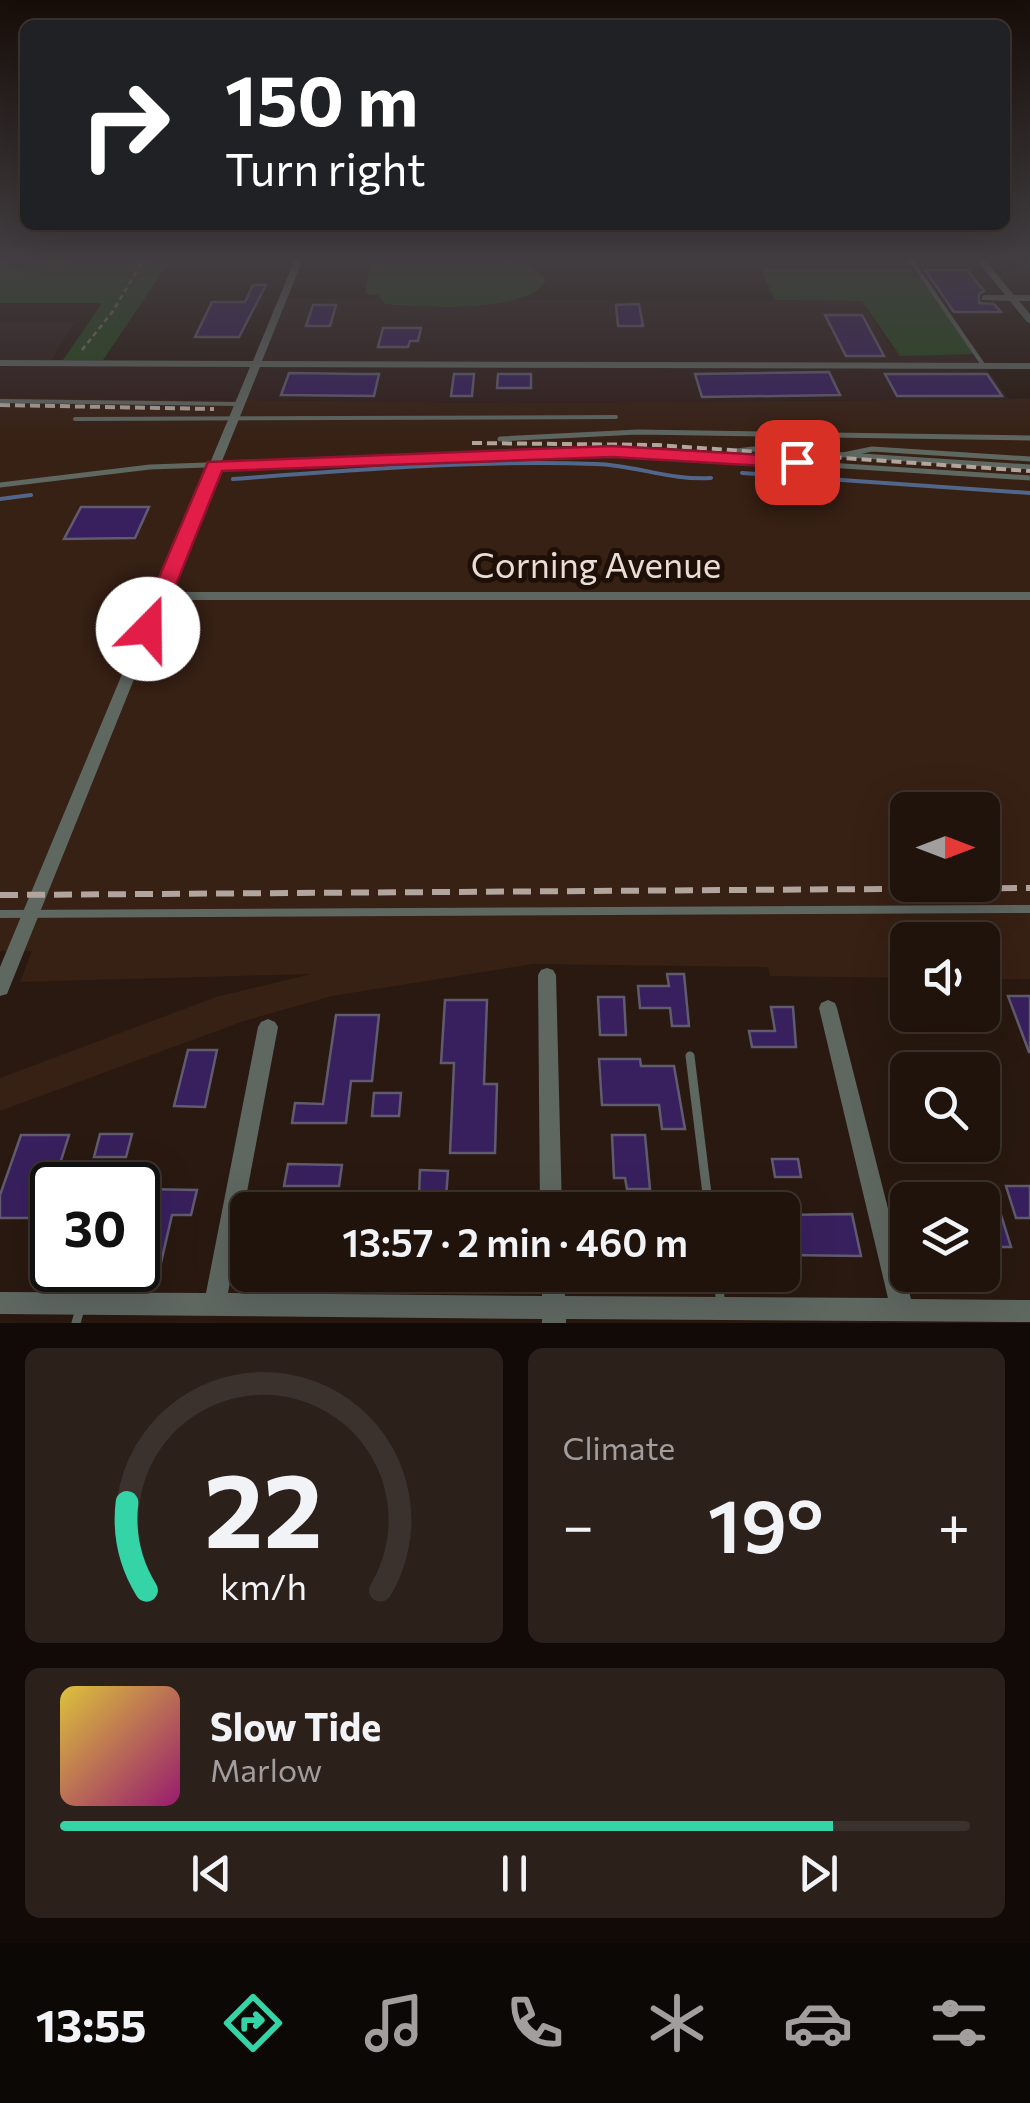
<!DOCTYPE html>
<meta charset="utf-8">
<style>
:root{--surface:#1f130c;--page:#2c201a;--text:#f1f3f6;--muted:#a19e9d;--line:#3c322d;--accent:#35d4a7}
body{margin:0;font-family:Commissioner,sans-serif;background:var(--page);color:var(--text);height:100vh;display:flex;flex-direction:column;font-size:38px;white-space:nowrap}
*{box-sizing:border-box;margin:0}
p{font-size:32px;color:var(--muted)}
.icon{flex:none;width:55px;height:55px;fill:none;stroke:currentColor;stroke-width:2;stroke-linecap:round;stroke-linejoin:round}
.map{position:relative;height:1323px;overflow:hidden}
.drawer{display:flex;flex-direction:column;gap:25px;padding:25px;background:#110a07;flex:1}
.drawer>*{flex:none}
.top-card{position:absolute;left:20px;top:20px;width:990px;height:210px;border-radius:15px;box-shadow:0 10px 40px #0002,0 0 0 2px var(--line);background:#202124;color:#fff;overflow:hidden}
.needle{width:65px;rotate:90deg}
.tools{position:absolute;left:890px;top:792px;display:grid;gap:20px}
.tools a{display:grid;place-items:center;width:110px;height:110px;border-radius:15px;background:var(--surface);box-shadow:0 10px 40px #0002,0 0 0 2px var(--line);font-size:50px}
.speed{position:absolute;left:30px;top:1162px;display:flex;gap:20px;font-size:50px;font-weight:700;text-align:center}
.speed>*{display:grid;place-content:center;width:130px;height:130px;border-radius:50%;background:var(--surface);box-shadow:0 10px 40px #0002,0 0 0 2px var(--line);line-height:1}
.speed .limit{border:5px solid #111;border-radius:15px;background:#fff;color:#111}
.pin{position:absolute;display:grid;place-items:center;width:85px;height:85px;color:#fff;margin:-42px;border-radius:20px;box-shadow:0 5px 15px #0006}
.me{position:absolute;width:110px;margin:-55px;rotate:22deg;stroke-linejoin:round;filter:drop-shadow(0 0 8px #0008)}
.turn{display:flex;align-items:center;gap:35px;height:210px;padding:0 40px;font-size:45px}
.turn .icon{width:130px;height:130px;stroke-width:2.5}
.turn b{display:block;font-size:70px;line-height:85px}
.big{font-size:75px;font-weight:600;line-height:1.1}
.drawer .card{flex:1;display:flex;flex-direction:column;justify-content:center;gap:15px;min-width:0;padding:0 35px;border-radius:15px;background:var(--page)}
.drawer .dial{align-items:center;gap:0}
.dial svg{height:260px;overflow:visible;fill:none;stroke:var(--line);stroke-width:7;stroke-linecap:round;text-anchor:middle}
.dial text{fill:var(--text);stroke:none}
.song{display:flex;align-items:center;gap:30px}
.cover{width:120px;height:120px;border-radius:15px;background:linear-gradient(135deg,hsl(50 70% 55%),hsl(320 70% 35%))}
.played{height:10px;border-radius:5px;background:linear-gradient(90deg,var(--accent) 85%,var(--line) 85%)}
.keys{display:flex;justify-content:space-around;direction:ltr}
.heat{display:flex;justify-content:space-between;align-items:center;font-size:55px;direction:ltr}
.drawer .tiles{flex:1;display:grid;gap:25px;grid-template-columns:1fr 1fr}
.card:last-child{grid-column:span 2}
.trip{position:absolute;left:230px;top:1192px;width:570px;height:100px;border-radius:15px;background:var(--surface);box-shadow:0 10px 40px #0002,0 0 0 2px var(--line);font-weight:600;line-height:100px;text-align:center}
.dock{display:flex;height:160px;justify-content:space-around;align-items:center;background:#0c0805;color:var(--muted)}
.dock .icon{width:70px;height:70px}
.dock .active{color:var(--accent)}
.dock b{font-size:45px;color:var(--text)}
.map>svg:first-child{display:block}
.built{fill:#372014;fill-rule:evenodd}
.industrial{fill:#311f1c}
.green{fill:#24491c}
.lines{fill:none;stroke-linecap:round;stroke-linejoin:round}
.stream{stroke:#51668b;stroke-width:4}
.building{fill:#38205e;stroke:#605b6e;stroke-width:2.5}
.path{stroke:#897b73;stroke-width:2.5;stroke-dasharray:5 4;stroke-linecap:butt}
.lane-far3{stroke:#5f6761;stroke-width:4}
.lane-far2{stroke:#5f6761;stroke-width:5}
.lane-far1{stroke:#5f6761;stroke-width:8}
.lane{stroke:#5f6761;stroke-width:9}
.street{fill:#5f6761;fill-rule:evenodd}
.rail-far1{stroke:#b1a59d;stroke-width:4;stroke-dasharray:10 5;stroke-linecap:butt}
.rail{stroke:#b1a59d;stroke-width:6;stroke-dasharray:18 9;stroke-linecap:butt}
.route{fill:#e11d48;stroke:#92132f;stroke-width:2.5}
.labels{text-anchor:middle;stroke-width:10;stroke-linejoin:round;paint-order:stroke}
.street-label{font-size:35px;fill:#e9ded7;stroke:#1f1007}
</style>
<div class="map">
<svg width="1030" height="1323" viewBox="0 0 1030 1323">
<rect width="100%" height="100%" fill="#291910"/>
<path class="built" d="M0,397L508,403L1030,399V979H983L982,940H908L907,978L770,976L768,967L533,964L332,996L244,1021L0,1111V1078L216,997L311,974L20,982L32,951H0ZM908,810H982V885H908Z"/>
<path class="industrial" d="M283,299L862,301L891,348L976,354L1009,399L508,403L0,397V322H75L50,362L257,364Z"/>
<path class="green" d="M0,259H171L103,360H63L102,303H0Z
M342,259H525L546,280C530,314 419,307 385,304L378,295L365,294L370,266Z
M761,269H913L976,354L900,356L862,301L775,300Z"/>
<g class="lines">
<path class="stream" d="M742,473L1030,493
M233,479C353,470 475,460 596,464C635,465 671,481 711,478
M0,499L31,495"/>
</g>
<path class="building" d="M925,270H967L984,291L979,294V303L994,304L1001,312H954Z
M253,285H266L239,337H195L212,302H245Z
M639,304L643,326H618L616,305Z
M313,305H336L330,326H306Z
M825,315H862L884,356H846Z
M383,328H421L418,341H410L408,347H378Z
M829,372L840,395L702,397L695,374Z
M289,373L359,374H379L374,396L281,395Z
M454,374H474L472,396H451Z
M498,374H531V388H497Z
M885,374H987L1002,396H897Z
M81,507H149L135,538L64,539Z
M667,974H684L689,1026H672L670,1008H640L638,986H669Z
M1008,996H1030V1052H1029Z
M598,997H624L626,1035H600Z
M445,1000H487L484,1084H497L495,1153H450L454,1063H441Z
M771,1007H793L796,1047H752L749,1031H775Z
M336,1015H379L372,1081H351L346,1123H292L295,1103L323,1104Z
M188,1050H217L205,1107L174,1106Z
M599,1059H640L641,1066H674L685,1129H662L659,1105H602Z
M374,1093H401L399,1116H372Z
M100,1134H132L126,1157H94Z
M21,1135H69L43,1218H0V1195Z
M612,1135H645L650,1189H627L625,1178H614Z
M772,1159H798L801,1177H775Z
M288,1164L342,1165L339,1186H284Z
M420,1170L448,1171L446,1197H419Z
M1006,1186H1030V1218H1016Z
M143,1189L197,1190L191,1215H172L160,1267L138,1266V1211Z
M852,1214L861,1256L784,1255L782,1215Z
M982,1215H1001L1011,1247H982Z"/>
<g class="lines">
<path class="path" d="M82,350L113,311L144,259"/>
<path class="lane-far3" d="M910,259L984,366
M0,401L239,404
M75,419L616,417"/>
<path class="lane-far2" d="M500,439L638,432L1030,438
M843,455L872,449L1030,459
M731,458L737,451L753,449L1030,467
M0,485L150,467L612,451L1030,478"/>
<path class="lane-far1" d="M0,914L1030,909"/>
<path class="lane" d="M690,1056L709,1210
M717,1275L721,1304
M76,1323L80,1309"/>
<path class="street" d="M295,259H303L262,361L1030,363V369L260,367L169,592H1030V600H166L9,989L7,994L0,996V967L250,367L0,366V360L253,361Z
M976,259H984L1014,295H1030V301H1019L1030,314V323L1027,322L1010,301L982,300V296L985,295H1005Z
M547,968L553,970L556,975L562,1210H540L538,975L541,970Z
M828,1000L835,1003L837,1008L911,1299L1030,1300V1322L566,1319V1323H542V1319L0,1314V1292L206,1293L258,1027L261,1022L268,1019L275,1022L278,1027L228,1293L542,1296V1275H564L565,1296L888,1298L819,1008L821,1003Z"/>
<path class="rail-far1" d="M0,405L214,409
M472,443L657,445L1030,471"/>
<path class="rail" d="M0,895L1030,888"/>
</g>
<linearGradient id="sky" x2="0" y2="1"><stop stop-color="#170e09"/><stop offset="0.58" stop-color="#433e42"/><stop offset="1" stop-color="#433e42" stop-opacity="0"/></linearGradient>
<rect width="1030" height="445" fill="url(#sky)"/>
<path class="route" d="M612,446L797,457L806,462L797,468L612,457L222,471L158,629L148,636L137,629L208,462Z"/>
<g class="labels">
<g class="street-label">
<text x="596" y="578">Corning Avenue</text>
</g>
</g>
</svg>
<div class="tools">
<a><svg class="needle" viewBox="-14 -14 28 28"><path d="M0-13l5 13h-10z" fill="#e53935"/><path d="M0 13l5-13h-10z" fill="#a19e9d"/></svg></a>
<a><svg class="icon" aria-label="sound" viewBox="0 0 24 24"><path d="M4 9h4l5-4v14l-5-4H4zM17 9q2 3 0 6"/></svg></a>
<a><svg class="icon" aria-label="search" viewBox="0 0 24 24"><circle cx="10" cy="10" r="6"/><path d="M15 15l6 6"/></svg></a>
<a><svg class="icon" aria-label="layers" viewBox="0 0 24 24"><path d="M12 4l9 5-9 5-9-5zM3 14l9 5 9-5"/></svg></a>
</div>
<div class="speed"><div class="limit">30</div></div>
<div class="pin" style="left:797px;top:462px;background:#d93025"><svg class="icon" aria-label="arrive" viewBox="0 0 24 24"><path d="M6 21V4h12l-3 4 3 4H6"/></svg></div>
<svg class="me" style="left:148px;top:629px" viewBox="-20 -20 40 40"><circle r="19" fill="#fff"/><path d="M0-13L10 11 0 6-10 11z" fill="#e11d48"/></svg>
<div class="trip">13:57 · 2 min · 460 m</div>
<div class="top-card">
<div class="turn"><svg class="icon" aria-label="right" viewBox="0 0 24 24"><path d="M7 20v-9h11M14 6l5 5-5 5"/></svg><div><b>150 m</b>Turn right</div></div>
</div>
</div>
<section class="drawer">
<div class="tiles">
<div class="card dial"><svg viewBox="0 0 100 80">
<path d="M14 69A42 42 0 1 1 86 69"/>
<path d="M14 69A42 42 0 0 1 8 42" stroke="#35d4a7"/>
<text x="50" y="56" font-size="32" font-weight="700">22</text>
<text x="50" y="72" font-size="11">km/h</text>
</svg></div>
<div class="card"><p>Climate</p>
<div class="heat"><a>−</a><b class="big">19°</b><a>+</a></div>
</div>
<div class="card">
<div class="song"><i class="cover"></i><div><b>Slow Tide</b><p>Marlow</p></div></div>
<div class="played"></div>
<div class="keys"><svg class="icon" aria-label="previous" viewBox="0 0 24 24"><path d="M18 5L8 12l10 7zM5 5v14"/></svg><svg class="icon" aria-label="pause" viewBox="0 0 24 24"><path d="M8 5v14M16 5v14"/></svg><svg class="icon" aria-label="next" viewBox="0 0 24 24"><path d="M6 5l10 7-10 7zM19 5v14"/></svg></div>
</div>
</div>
</section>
<nav class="dock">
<b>13:55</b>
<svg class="icon active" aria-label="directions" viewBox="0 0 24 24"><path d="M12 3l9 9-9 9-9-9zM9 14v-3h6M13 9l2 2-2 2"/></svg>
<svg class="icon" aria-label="music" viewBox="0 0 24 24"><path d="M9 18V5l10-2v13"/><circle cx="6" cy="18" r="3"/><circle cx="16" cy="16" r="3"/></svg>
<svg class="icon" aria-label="phone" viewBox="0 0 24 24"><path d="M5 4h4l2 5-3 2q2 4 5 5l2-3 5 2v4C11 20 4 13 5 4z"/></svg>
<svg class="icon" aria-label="climate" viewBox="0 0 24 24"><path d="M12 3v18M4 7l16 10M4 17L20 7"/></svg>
<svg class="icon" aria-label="car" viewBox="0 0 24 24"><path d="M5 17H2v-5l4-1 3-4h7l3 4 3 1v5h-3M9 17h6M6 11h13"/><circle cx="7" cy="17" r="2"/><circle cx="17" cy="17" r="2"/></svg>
<svg class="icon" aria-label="filters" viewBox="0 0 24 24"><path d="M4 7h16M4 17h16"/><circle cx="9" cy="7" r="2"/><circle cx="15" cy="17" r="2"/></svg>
</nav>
